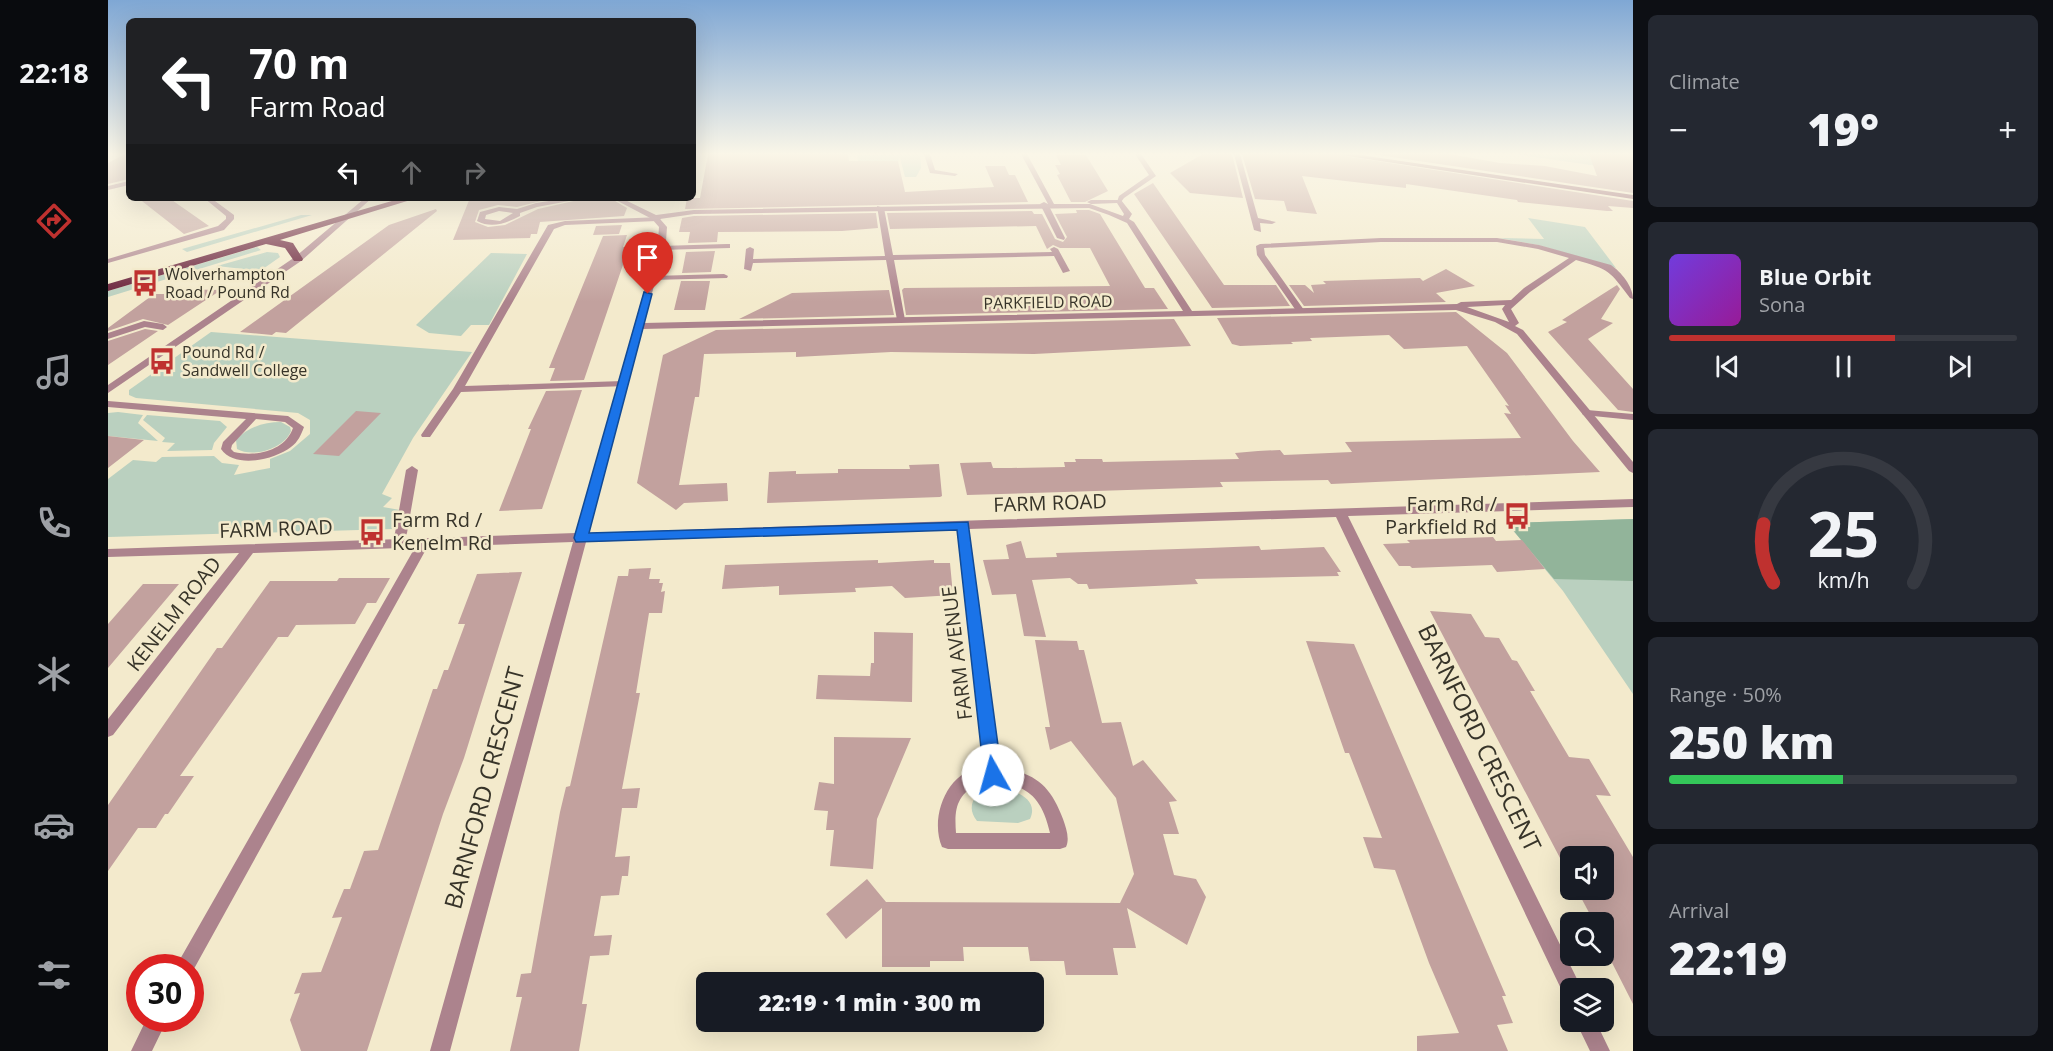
<!DOCTYPE html>
<meta charset="utf-8">
<style>
:root{--surface:#171b24;--page:#242831;--text:#f1f3f6;--muted:#9ea1a6;--line:#363941;--accent:#bf312f}
body{margin:0;font-family:"Open Sans",sans-serif;background:var(--page);color:var(--text);height:100vh;display:flex;flex-direction:column;font-size:22px;white-space:nowrap}
*{box-sizing:border-box;margin:0}
p{font-size:20px;color:var(--muted)}
.icon{flex:none;width:33px;height:33px;fill:none;stroke:currentColor;stroke-width:2;stroke-linecap:round;stroke-linejoin:round}
.map{position:relative;flex:1;overflow:hidden}
.details{display:flex;flex-direction:column;gap:15px;padding:15px;background:#0d0f14;width:420px}
.details>*{flex:none}
.guide{position:absolute;left:18px;top:18px;width:570px;height:183px;border-radius:9px;box-shadow:0 6px 24px #0002;background:#202124;color:#fff;overflow:hidden}
.tools{position:absolute;left:1452px;top:846px;display:grid;gap:12px}
.tools a{display:grid;place-items:center;width:54px;height:54px;border-radius:9px;background:var(--surface);box-shadow:0 6px 24px #0002;font-size:30px}
.speed{position:absolute;left:18px;top:954px;display:flex;gap:12px;font-size:30px;font-weight:700;text-align:center}
.speed>*{display:grid;place-content:center;width:78px;height:78px;border-radius:50%;background:var(--surface);box-shadow:0 6px 24px #0002;line-height:1}
.speed .limit{border:9px solid #d22;background:#fff;color:#111}
.pin{position:absolute;display:grid;place-items:center;width:51px;height:51px;color:#fff;margin:-62px -26px;border-radius:50% 50% 50% 0;rotate:-45deg;box-shadow:0 0 6px #0007}
.pin .icon{rotate:45deg}
.me{position:absolute;width:66px;margin:-33px;rotate:353deg;stroke-linejoin:round;filter:drop-shadow(0 0 4px #0008)}
.turn{display:flex;align-items:center;gap:21px;height:126px;padding:0 24px;font-size:27px}
.turn .icon{width:78px;height:78px;stroke-width:2.5}
.turn b{display:block;font-size:42px;line-height:51px}
.lanes{display:flex;align-items:center;height:57px;padding:0 24px;background:#0003;justify-content:center;gap:30px;direction:ltr}
.lanes .off{opacity:.35}
.big{font-size:45px;font-weight:800;line-height:1.1}
.details .widget{flex:1;display:flex;flex-direction:column;justify-content:center;gap:9px;min-width:0;padding:0 21px;border-radius:9px;background:var(--page)}
.details .dial{align-items:center;gap:0}
.dial svg{height:156px;overflow:visible;fill:none;stroke:var(--line);stroke-width:7;stroke-linecap:round;text-anchor:middle}
.dial text{fill:var(--text);stroke:none}
.song{display:flex;align-items:center;gap:18px}
.cover{width:72px;height:72px;border-radius:9px;background:linear-gradient(135deg,hsl(260 70% 55%),hsl(300 70% 35%))}
.played{height:6px;border-radius:3px;background:linear-gradient(90deg,var(--accent) 65%,var(--line) 65%)}
.keys{display:flex;justify-content:space-around;direction:ltr}
.heat{display:flex;justify-content:space-between;align-items:center;font-size:33px;direction:ltr}
.charge{height:9px;border-radius:4px;background:linear-gradient(90deg,#34c759 50%,var(--line) 0)}
.trip{position:absolute;left:588px;top:972px;width:348px;height:60px;border-radius:9px;background:var(--surface);box-shadow:0 6px 24px #0002;font-weight:800;line-height:60px;text-align:center}
main{display:flex;flex:1;min-height:0}
.dock{display:flex;flex-direction:column;width:108px;justify-content:space-around;align-items:center;background:#090b0e;color:var(--muted)}
.dock .icon{width:42px;height:42px}
.dock .selected{color:var(--accent)}
.dock b{font-size:27px;color:var(--text)}
.map>svg:first-child{display:block}
.green{fill:#bad0bf}
.forest{fill:#92b49a}
.building{fill:#c2a19e}
.lines{fill:none;stroke-linecap:round;stroke-linejoin:round}
.service{fill:#ac838d;fill-rule:evenodd}
.minor{fill:#ac838d;fill-rule:evenodd}
.tertiary{fill:#ac838d;fill-rule:evenodd}
.secondary{fill:#8a5262;fill-rule:evenodd}
.trunk{fill:#651c36;fill-rule:evenodd}
.route{fill:#1a73e8;stroke:#114b97;stroke-width:1.5}
.labels{text-anchor:middle;stroke-width:5;stroke-linejoin:round;paint-order:stroke}
.far-poi-label{font-size:16px;fill:#373429;stroke:#f3eacc;text-anchor:start}
.far-street-label{font-size:16px;fill:#373429;stroke:#f3eacc}
.street-label{font-size:20px;fill:#373429;stroke:#f3eacc}
.poi-label{font-size:20px;fill:#373429;stroke:#f3eacc;text-anchor:end}
.near-street-label{font-size:24px;fill:#373429;stroke:#f3eacc}
</style>
<main>
<nav class="dock">
<b>22:18</b>
<svg class="icon selected" aria-label="directions" viewBox="0 0 24 24"><path d="M12 3l9 9-9 9-9-9zM9 14v-3h6M13 9l2 2-2 2"/></svg>
<svg class="icon" aria-label="music" viewBox="0 0 24 24"><path d="M9 18V5l10-2v13"/><circle cx="6" cy="18" r="3"/><circle cx="16" cy="16" r="3"/></svg>
<svg class="icon" aria-label="phone" viewBox="0 0 24 24"><path d="M5 4h4l2 5-3 2q2 4 5 5l2-3 5 2v4C11 20 4 13 5 4z"/></svg>
<svg class="icon" aria-label="climate" viewBox="0 0 24 24"><path d="M12 3v18M4 7l16 10M4 17L20 7"/></svg>
<svg class="icon" aria-label="car" viewBox="0 0 24 24"><path d="M5 17H2v-5l4-1 3-4h7l3 4 3 1v5h-3M9 17h6M6 11h13"/><circle cx="7" cy="17" r="2"/><circle cx="17" cy="17" r="2"/></svg>
<svg class="icon" aria-label="filters" viewBox="0 0 24 24"><path d="M4 7h16M4 17h16"/><circle cx="9" cy="7" r="2"/><circle cx="15" cy="17" r="2"/></svg>
</nav>
<div class="map">
<svg width="1525" height="1051" viewBox="0 0 1525 1051">
<rect width="100%" height="100%" fill="#f3eacc"/>
<path class="green" d="M812,154L813,168L808,177H797L792,158L790,161H759L751,166L749,155Z
M1405,154H1513L1525,171Z
M193,215H204L79,252L74,249Z
M1420,218L1477,227L1508,268L1430,245L1391,238L1436,239Z
M149,247L153,250L0,297V291Z
M159,252L170,253L172,257L152,271L109,266Z
M383,253L419,254L381,325H363L353,336L321,333L308,325Z
M103,332L364,352L305,438L274,494L284,498L275,507L292,510L286,529L0,537V479L25,460L48,462L54,457L106,456L114,463L131,465L126,475L162,468V459L182,451L202,434V420L190,413L28,398L21,395V390Z
M10,412L35,415L30,423L50,441L0,436V413Z
M39,415L112,421L119,427L106,443L104,450L59,451L67,443L54,442L57,438L35,420Z
M173,422L182,427L183,431C176,449 145,458 129,449L128,440C140,427 156,422 173,422Z
M1525,519V694L1455,591L1399,523Z
M883,787C898,787 933,796 922,819L910,823L869,821C857,806 867,792 883,787Z"/>
<path class="forest" d="M1525,519V581L1446,579L1399,523Z"/>
<path class="building" d="M17,154H21V179L0,184V163Z
M600,154H740L741,161H790L797,192L886,187L877,166H897L901,175H907L920,202L577,209L579,198H592Z
M1095,154H1124L1135,198L1082,193L1062,173Z
M1134,154H1224L1525,201V208L1500,206L1505,211H1499L1410,202L1409,200L1298,184V188L1194,176L1209,214L1179,211L1176,201L1147,199Z
M1264,154H1341L1392,163L1437,166L1489,176L1481,154H1525V193Z
M948,155H978L1000,191L977,202H963L949,175L952,174L947,165H953Z
M1045,183L1116,285H1168L1182,306L1104,308L1026,194Z
M30,198H61L101,226L76,234Z
M362,198H445L409,207L390,205L371,210L367,222L380,227L397,225L430,209L479,198H502L519,208L516,216L432,222L429,234H423L422,238L345,240Z
M328,209L329,211L178,333L168,332L164,335L132,332L281,225Z
M968,210H981L992,214L1037,288H1046L1060,309L798,315L794,290L796,288L1002,286L982,248H952L945,245L939,249L928,226L782,229L779,213L924,211L926,214H934L947,239L955,242L959,237L947,214L969,213Z
M768,213L770,228L734,231L610,232L609,242L580,243L582,232H571L574,218L586,216Z
M514,225L511,234L485,235L488,226Z
M519,235L515,247H521L476,380L442,381L447,368H441L495,236Z
M607,251L603,272L574,273L578,252Z
M1338,269L1367,286L1328,293L1338,302L1196,306L1181,285H1197L1206,293L1203,285L1218,284L1215,281L1312,278L1315,281Z
M573,281H602L597,310H566Z
M1509,285L1512,289L1493,319L1505,323L1480,339L1525,389V412L1510,410L1440,332L1459,322L1454,320Z
M64,289L113,290L60,325L35,319L0,331V328L46,294H57Z
M781,290L786,315L631,319L684,293Z
M1348,312L1399,353L1465,441L1492,472L1223,484L1220,480L1112,482L1115,487L859,495L852,463L883,462L885,468H903L957,467L956,462H968L967,459H994L995,462L1131,459L1127,453L1150,451L1172,450L1176,455L1244,452L1237,442L1413,438L1396,413L1403,414L1397,405L1401,406L1359,346L1296,349L1281,335L1202,338L1204,341L1183,342L1185,344L1132,346L1124,344L1109,318Z
M1066,319L1083,346L926,354L783,352L688,357V352L596,354L591,397H587L571,485L619,483L620,501L576,503L568,510L529,483L555,355L608,330Z
M37,329L50,331L0,365V341Z
M474,390L434,509L391,511L423,429H420L438,391Z
M248,411L273,413L231,456L205,454Z
M0,436L36,440L0,468Z
M831,464L834,496L832,497L659,503L661,472L688,471V474L730,473V469H802L801,465Z
M1385,537L1388,541L1414,540L1437,569L1389,572L1384,565L1304,568L1302,566H1291L1275,544L1302,543L1299,540Z
M913,541L918,558L949,557L948,553L1100,548L1151,546L1153,550L1216,547L1233,572H1229L1231,576L1087,579L1090,584L981,589L979,584H970L962,578L924,580L938,637L916,636L908,594L884,595L875,560L901,559L898,545Z
M770,560V563L826,560V563H842L845,595L797,598L784,586L747,588L748,592L671,595V586L614,589L617,565Z
M543,568L541,579H552L551,583H555L553,592L557,591L554,613H541L528,693H532L514,789L532,788L529,808H514L507,857L522,856L520,876H514L511,895L493,896L486,936L504,935L501,955L482,956L474,1004H479L471,1051H402L414,997H408L413,974L423,973L452,812L458,787L462,786L510,576H520L521,569Z
M414,572L356,758L335,814L259,1051H193L182,1020L192,993L186,994L194,973L213,972L234,917L224,918L236,889H242L256,851L270,850L325,689H329L336,670H340L357,624H350L369,574Z
M231,578H282L268,603H259L247,624L188,625L180,637H170L72,776H86L60,814H57L48,828H30L0,871V805L109,648H114L162,581H229Z
M35,584H71L0,668V624Z
M1322,611L1363,614L1377,637L1391,638L1404,660L1409,661L1427,691H1422L1461,757L1481,759L1503,796L1488,795L1525,857V1004L1496,947V922H1486L1469,890H1496V856H1462V877Z
M766,632L805,633L804,702L708,699L710,675L762,676L763,663H766Z
M927,640L969,641L971,650H976L994,723L1013,722L1025,766L1035,760L1069,801L1061,802L1071,834H1055L1066,875L1088,879L1098,897L1079,945L1019,908L1028,948H1005L1010,975H958L956,961H922L920,947H855L856,961H822V967H774V908L738,939L718,914L759,879L778,902L1012,903L1026,874L1008,798L963,741L942,750L937,727H942Z
M1198,641L1246,644L1398,996H1394L1405,1023L1389,1025L1400,1051H1309V1036L1351,1033L1321,963L1287,870L1266,868L1255,837L1274,838L1241,753H1237Z
M726,737L803,738L769,819L765,869L722,866L726,830H718L720,811L706,810L711,782L726,784Z"/>
<g class="lines">
<path class="service" d="M816,154H822L827,170L850,174L847,176L822,173Z
M1027,154H1033L1048,176L1016,198L1013,202H1009L1011,196L1041,175Z
M936,202L940,204L957,238L956,240L949,238L932,204Z
M769,206L776,208L785,255L944,252L942,249L946,247L950,249L962,271L955,273L946,256L786,260L797,320L793,323L789,320L778,260L645,263L643,271L636,269L638,249L642,247L646,249L645,259L777,256Z
M552,217L553,219L549,221L457,225L446,229L357,386L515,381L520,384L518,386L353,392L322,437H314L313,435L345,389L440,225L457,221Z
M1273,238H1389L1431,245L1503,265C1513,272 1525,286 1525,299L1522,298C1501,270 1502,270 1468,260L1422,292H1416V288L1461,258L1430,249L1389,242H1273L1156,248L1157,255L1196,310L1192,313L1189,312L1149,255L1148,246L1152,244Z
M619,244H622V248L552,250L548,248L552,246Z
M616,274L620,276L619,278L544,280L540,278L544,276Z
M1479,410L1525,414V420L1475,415L1474,413Z
M304,466L310,470L299,533L292,547L288,548L282,544L287,533L298,470Z
M315,540L321,544L82,976V968H69L71,961L309,544Z
M39,1018H60L44,1051H23Z"/>
<path class="minor" d="M913,154H919L946,204H982L1015,216L1016,214L1009,203L983,204L979,202L983,200H1013L1024,214L1021,219L1026,222L1084,311L1349,304L1353,302L1403,300L1416,288H1422V292L1403,309L1411,323L1407,326L1415,330L1525,462V473L1521,471L1409,334L1387,322L1348,310L534,329L480,533L1525,499V507L1240,516L1470,981L1472,988H1462V997L1456,995L1228,517L861,529L892,768C927,772 943,786 955,819C958,828 962,838 958,847L952,849H840L834,847C821,817 840,768 876,768L849,529L478,542L342,1051H322L465,542L145,553L5,735L0,737V719L131,553L0,557V549L468,533L550,241L551,227L544,219L504,198H513L548,215L586,210L940,204ZM981,208L1001,215L1019,223L1075,311L536,323L558,241L559,227L552,219L586,214ZM1397,305L1394,309L1401,322L1359,307ZM871,782C913,782 932,790 942,833H848C846,807 849,796 871,782Z
M1126,154H1132L1150,218L1168,222L1164,224L1152,223L1153,232L1146,230Z
M21,181V185L0,190V186Z
M96,198H103L126,215V219L116,230L0,263V259L110,226L118,219V216Z
M460,198H477L429,207L412,213V216C398,223 384,229 369,221L372,212L391,207L409,209L428,203ZM391,211L405,213L392,221L377,219L378,215Z
M36,321L55,324L59,327L55,330L37,327L0,339V333Z
M0,401L180,416L196,427C193,435 190,442 183,447C166,460 127,469 113,449L115,442L138,419L0,407ZM148,419L177,422L185,428C177,451 148,457 126,452L123,449L124,445Z
M1468,1022H1488L1502,1051H1482Z"/>
<path class="tertiary" d="M257,198H264L193,261L0,393V385L187,257Z"/>
<path class="secondary" d="M1226,154H1245L1525,195V199Z"/>
<path class="trunk" d="M294,198H309L172,240L185,243L195,259L194,261H186L177,248L158,244L0,291V284Z"/>
</g>
<linearGradient id="sky" x2="0" y2="1"><stop stop-color="#7fa7d4"/><stop offset="0.51" stop-color="#faf6e8"/><stop offset="1" stop-color="#faf6e8" stop-opacity="0"/></linearGradient>
<rect width="1525" height="302" fill="url(#sky)"/>
<path class="route" d="M536,292L544,294L481,533L860,522L894,775L892,780L885,783L879,780L876,775L849,530L468,542L466,538Z"/>
<defs>
<symbol id="bus-bare" viewBox="-9 -9 18 18"><path d="M-5-6H5V4H4V6H2V4H-2V6H-4V4H-5ZM-3.5-4V0h7V-4ZM-3.5 1.2v1.5H-2V1.2ZM2 1.2v1.5H3.5V1.2Z" fill="#bf312f" stroke="#f3eacc" stroke-width="2.5" paint-order="stroke"/></symbol>
</defs>
<g fill-rule="evenodd">
<use href="#bus-bare" x="18" y="264" width="38" height="38"/>
<use href="#bus-bare" x="35" y="342" width="38" height="38"/>
<use href="#bus-bare" x="1390" y="497" width="38" height="38"/>
<use href="#bus-bare" x="245" y="513" width="38" height="38"/>
</g>
<g class="labels">
<g class="far-poi-label">
<text x="57" y="280">Wolverhampton<tspan x="57" dy="18">Road / Pound Rd</tspan></text>
<text x="74" y="358">Pound Rd /<tspan x="74" dy="18">Sandwell College</tspan></text>
</g>
<g class="far-street-label">
<text transform="translate(940 302) rotate(-1)" y="6">PARKFIELD ROAD</text>
</g>
<g class="street-label">
<text transform="translate(942 503) rotate(-2)" y="7">FARM ROAD</text>
<text transform="translate(168 529) rotate(-2)" y="7">FARM ROAD</text>
<text transform="translate(66 614) rotate(-52)" y="7">KENELM ROAD</text>
<text transform="translate(849 653) rotate(-97)" y="7">FARM AVENUE</text>
</g>
<g class="poi-label">
<text x="1389" y="511">Farm Rd /<tspan x="1389" dy="23">Parkfield Rd</tspan></text>
<text x="284" y="527" text-anchor="start">Farm Rd /<tspan x="284" dy="23">Kenelm Rd</tspan></text>
</g>
<g class="near-street-label">
<text transform="translate(1371 738) rotate(64)" y="8">BARNFORD CRESCENT</text>
<text transform="translate(377 788) rotate(-75)" y="8">BARNFORD CRESCENT</text>
</g>
</g>
</svg>
<div class="tools">
<a><svg class="icon" aria-label="sound" viewBox="0 0 24 24"><path d="M4 9h4l5-4v14l-5-4H4zM17 9q2 3 0 6"/></svg></a>
<a><svg class="icon" aria-label="search" viewBox="0 0 24 24"><circle cx="10" cy="10" r="6"/><path d="M15 15l6 6"/></svg></a>
<a><svg class="icon" aria-label="layers" viewBox="0 0 24 24"><path d="M12 4l9 5-9 5-9-5zM3 14l9 5 9-5"/></svg></a>
</div>
<div class="speed"><div class="limit">30</div></div>
<div class="pin" style="left:540px;top:294px;background:#d93025"><svg class="icon" aria-label="arrive" viewBox="0 0 24 24"><path d="M6 21V4h12l-3 4 3 4H6"/></svg></div>
<svg class="me" style="left:885px;top:775px" viewBox="-20 -20 40 40"><circle r="19" fill="#fff"/><path d="M0-13L10 11 0 6-10 11z" fill="#1a73e8"/></svg>
<div class="trip">22:19 · 1 min · 300 m</div>
<div class="guide">
<div class="turn"><svg class="icon" aria-label="left" viewBox="0 0 24 24"><path d="M17 20v-9H6M10 6l-5 5 5 5"/></svg><div><b>70 m</b>Farm Road</div></div>
<div class="lanes"><svg class="icon" aria-label="left" viewBox="0 0 24 24"><path d="M17 20v-9H6M10 6l-5 5 5 5"/></svg><svg class="icon off" aria-label="ahead" viewBox="0 0 24 24"><path d="M12 20V5M6 11l6-6 6 6"/></svg><svg class="icon off" aria-label="right" viewBox="0 0 24 24"><path d="M7 20v-9h11M14 6l5 5-5 5"/></svg></div>
</div>
</div>
<section class="details">
<div class="widget"><p>Climate</p>
<div class="heat"><a>−</a><b class="big">19°</b><a>+</a></div>
</div>
<div class="widget">
<div class="song"><i class="cover"></i><div><b>Blue Orbit</b><p>Sona</p></div></div>
<div class="played"></div>
<div class="keys"><svg class="icon" aria-label="previous" viewBox="0 0 24 24"><path d="M18 5L8 12l10 7zM5 5v14"/></svg><svg class="icon" aria-label="pause" viewBox="0 0 24 24"><path d="M8 5v14M16 5v14"/></svg><svg class="icon" aria-label="next" viewBox="0 0 24 24"><path d="M6 5l10 7-10 7zM19 5v14"/></svg></div>
</div>
<div class="widget dial"><svg viewBox="0 0 100 80">
<path d="M14 69A42 42 0 1 1 86 69"/>
<path d="M14 69A42 42 0 0 1 9 39" stroke="#bf312f"/>
<text x="50" y="56" font-size="32" font-weight="700">25</text>
<text x="50" y="72" font-size="11">km/h</text>
</svg></div>
<div class="widget"><p>Range · 50%</p><b class="big">250 km</b><div class="charge"></div></div>
<div class="widget"><p>Arrival</p><b class="big">22:19</b></div>
</section>
</main>
